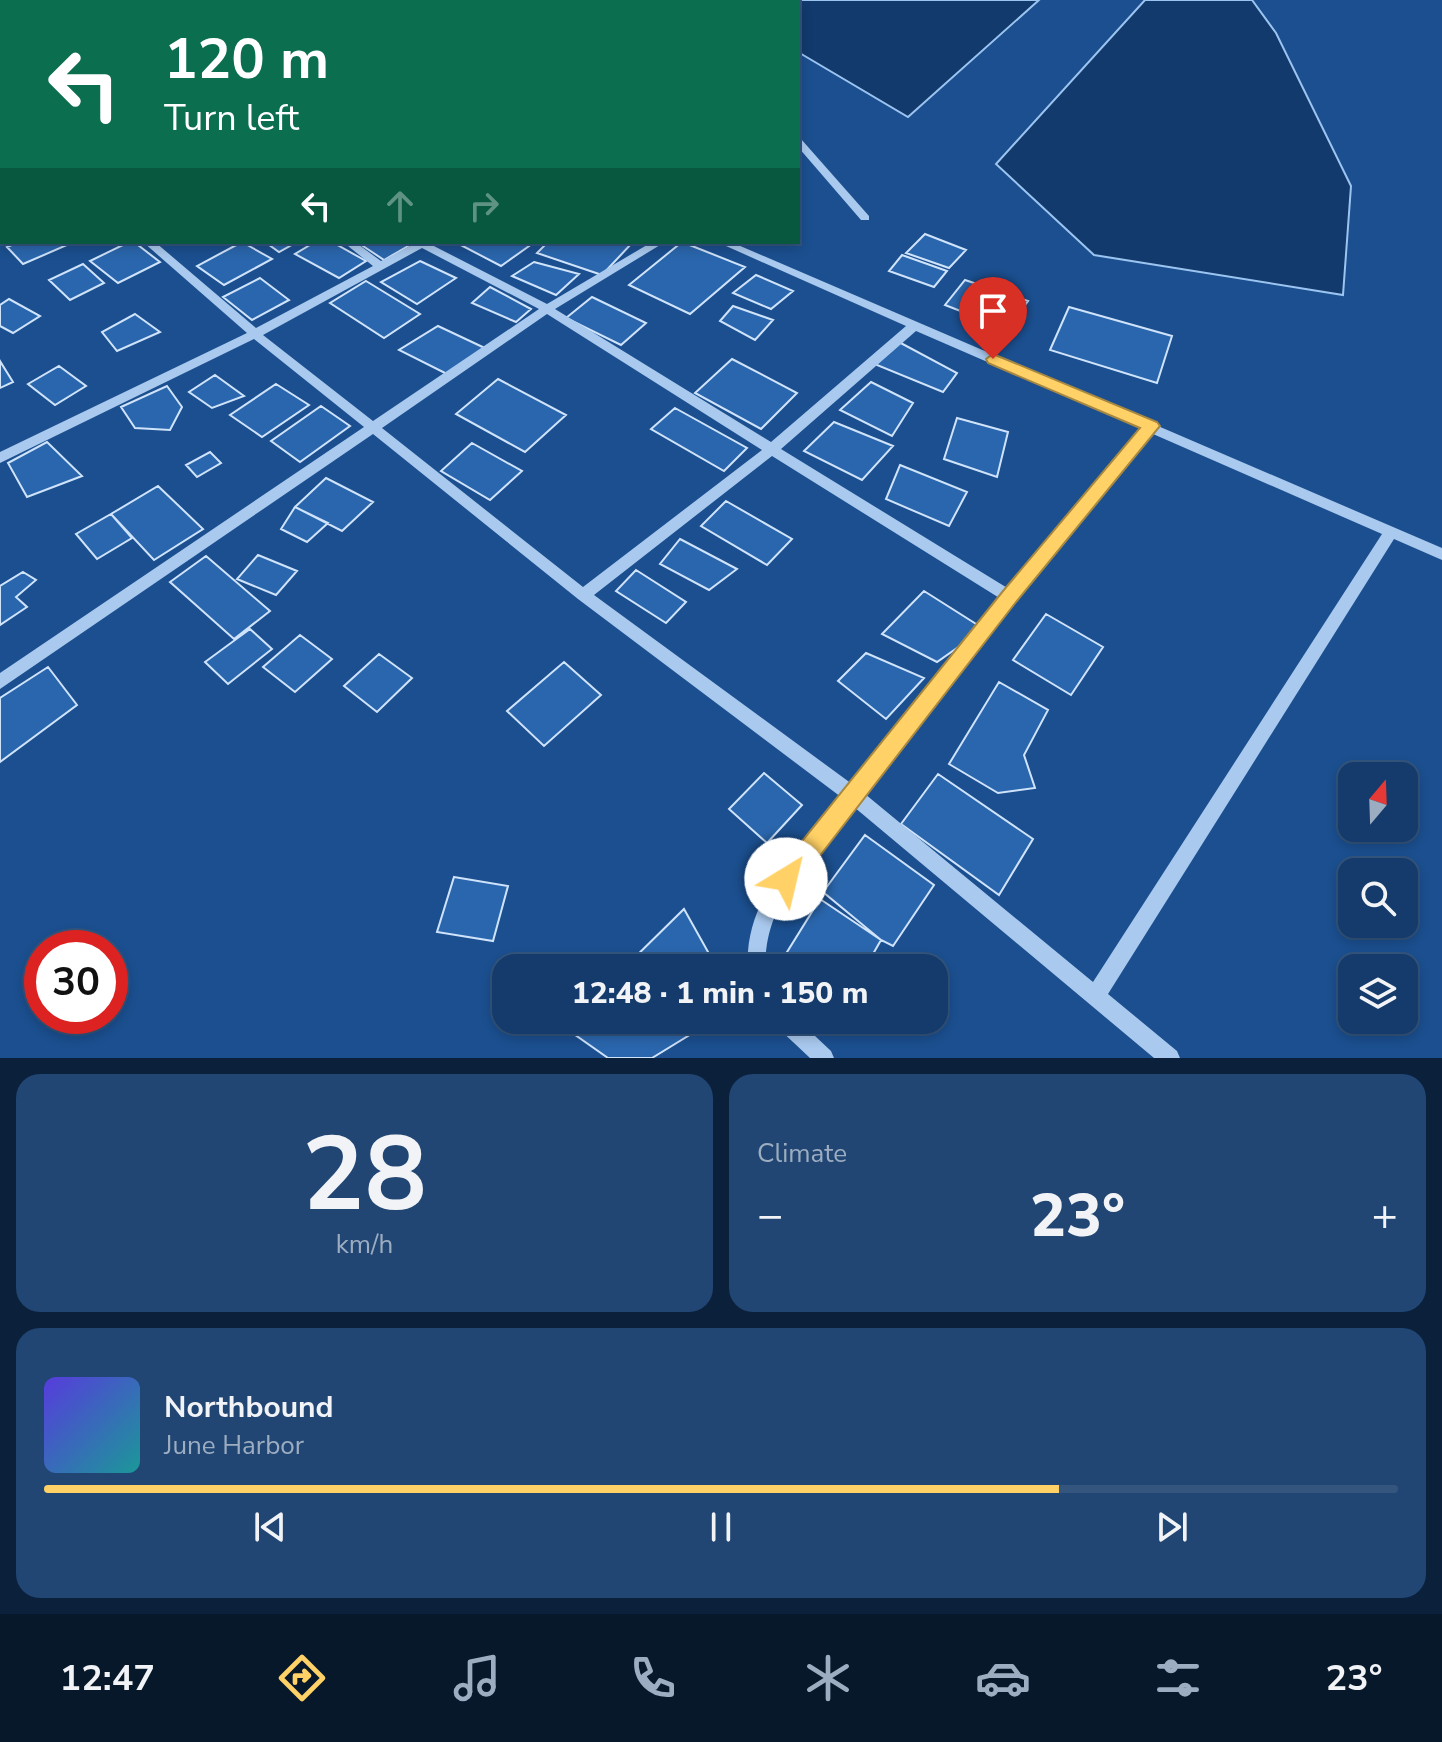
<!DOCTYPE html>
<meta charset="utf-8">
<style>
:root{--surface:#143b6b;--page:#214673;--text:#f1f3f6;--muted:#9dadc1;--line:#33557e;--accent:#ffd166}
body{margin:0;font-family:"Nunito Sans",sans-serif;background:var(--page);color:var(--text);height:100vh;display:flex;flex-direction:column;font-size:30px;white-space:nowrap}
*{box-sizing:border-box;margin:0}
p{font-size:26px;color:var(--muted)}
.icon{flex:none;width:44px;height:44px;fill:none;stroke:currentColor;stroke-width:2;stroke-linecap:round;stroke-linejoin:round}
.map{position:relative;height:1058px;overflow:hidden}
.side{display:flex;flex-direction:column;gap:16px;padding:16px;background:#0b203b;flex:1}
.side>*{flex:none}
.banner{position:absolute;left:0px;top:0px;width:800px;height:244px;box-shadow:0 4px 12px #0003,0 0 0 2px var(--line);background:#0b6e4f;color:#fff;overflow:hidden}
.needle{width:52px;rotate:19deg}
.buttons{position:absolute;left:1338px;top:762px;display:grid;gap:16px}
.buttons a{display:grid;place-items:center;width:80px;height:80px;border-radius:16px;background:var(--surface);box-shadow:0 4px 12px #0003,0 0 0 2px var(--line);font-size:40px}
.speed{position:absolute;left:24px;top:930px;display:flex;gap:16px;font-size:40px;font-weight:700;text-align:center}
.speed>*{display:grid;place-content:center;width:104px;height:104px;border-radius:50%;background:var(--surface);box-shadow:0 4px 12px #0003,0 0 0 2px var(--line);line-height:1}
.speed .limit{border:12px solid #d22;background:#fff;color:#111}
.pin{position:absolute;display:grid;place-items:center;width:68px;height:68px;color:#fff;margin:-82px -34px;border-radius:50% 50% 50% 0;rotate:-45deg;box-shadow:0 0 8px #0007}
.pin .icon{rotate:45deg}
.me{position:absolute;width:88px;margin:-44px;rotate:36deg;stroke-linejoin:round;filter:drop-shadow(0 0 6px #0008)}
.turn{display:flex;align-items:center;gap:28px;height:168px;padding:0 32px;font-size:36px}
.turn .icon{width:104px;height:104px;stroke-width:2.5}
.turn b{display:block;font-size:56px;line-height:68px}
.lanes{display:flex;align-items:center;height:76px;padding:0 32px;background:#0003;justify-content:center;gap:40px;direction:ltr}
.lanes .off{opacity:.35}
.big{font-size:60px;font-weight:800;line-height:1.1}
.side .widget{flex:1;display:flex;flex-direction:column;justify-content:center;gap:12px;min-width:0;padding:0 28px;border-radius:24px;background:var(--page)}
.side .dial{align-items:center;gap:0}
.dial b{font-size:104px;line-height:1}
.song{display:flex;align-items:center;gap:24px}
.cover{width:96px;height:96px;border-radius:12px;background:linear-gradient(135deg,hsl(250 70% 55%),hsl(180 70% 35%))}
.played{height:8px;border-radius:4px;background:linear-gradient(90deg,var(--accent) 75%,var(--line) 75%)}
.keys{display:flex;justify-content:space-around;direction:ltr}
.heat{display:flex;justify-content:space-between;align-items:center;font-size:44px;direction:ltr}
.side .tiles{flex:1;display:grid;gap:16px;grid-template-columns:1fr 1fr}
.widget:last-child{grid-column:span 2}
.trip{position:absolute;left:492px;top:954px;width:456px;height:80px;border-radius:24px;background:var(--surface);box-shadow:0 4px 12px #0003,0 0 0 2px var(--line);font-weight:800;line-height:80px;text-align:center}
.tabs{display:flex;height:128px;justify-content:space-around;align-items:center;background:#08182b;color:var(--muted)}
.tabs .icon{width:56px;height:56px}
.tabs .selected{color:var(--accent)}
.tabs b{font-size:36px;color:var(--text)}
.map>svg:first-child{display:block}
.water{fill:#123a6d;stroke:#9cc4f0;stroke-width:2}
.building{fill:#2a66ad;stroke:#cfe3fa;stroke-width:2}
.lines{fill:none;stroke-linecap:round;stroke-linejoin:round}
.minor{fill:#a9c9ee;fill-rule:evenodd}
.route{fill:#ffd166;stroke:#a68842;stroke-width:2}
</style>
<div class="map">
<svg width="1442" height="1058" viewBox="0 0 1442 1058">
<rect width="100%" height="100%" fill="#1b4f8f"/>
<path class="water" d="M712,0H1039L908,117L798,52V2Z
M1145,0H1252L1276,33L1351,186L1343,295L1094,255L996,164Z"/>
<path class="building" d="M171,0H246L248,1L174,2Z
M925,234L966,250L949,268L906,253Z
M19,242H64L67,245L23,264L7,247Z
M129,242H134L160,262L118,283L90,261Z
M242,242L272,259L224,285L197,266Z
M265,242H297L279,252Z
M315,242H332L366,261L339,278L295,254Z
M357,242H415L384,260Z
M455,242H528L532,244L501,266Z
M548,242H633L602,275L537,253Z
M682,242L745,267L690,314L629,285Z
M902,255L947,271L934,287L889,271Z
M420,261L456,278L417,304L381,282Z
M534,262L579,274L556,295L512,276Z
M83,264L104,283L70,300L49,280Z
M756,275L793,291L771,309L733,293Z
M260,278L289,300L252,320L223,297Z
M965,280L1028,301L1007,329L945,305Z
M366,281L420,314L384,338L330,303Z
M490,287L531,309L516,322L472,303Z
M592,297L646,323L621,345L566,318Z
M9,299L40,316L13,333L0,326V305Z
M733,306L773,320L755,340L720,321Z
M1069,307L1172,336L1157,383L1050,350Z
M135,314L160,332L117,351L102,332Z
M438,326L489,350L451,376L399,350Z
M897,341L957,373L943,392L872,363Z
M732,359L797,393L761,429L695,393Z
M0,361L13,382L0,388Z
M59,366L86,386L55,405L28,384Z
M215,375L244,396L212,408L189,392Z
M498,379L566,415L525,452L456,414Z
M871,382L913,403L892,436L840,410Z
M276,384L309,405L262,437L230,415Z
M167,386L182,407L170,430L135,428L121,407Z
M321,406L350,426L300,462L271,441Z
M675,408L747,448L724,471L651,429Z
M957,418L1008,432L997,477L944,459Z
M834,422L893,446L862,480L804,451Z
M47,442L82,476L27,497L8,463Z
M472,443L522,471L490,500L441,471Z
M210,452L221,463L197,477L186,465Z
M900,465L967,492L949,526L886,499Z
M326,478L373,502L342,531L295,507Z
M158,486L203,529L154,560L111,514Z
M726,501L792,539L767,565L701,526Z
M295,507L328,523L307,542L281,529Z
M111,514L132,538L97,559L76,534Z
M680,539L737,569L709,590L660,564Z
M258,555L297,571L276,595L237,579Z
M206,556L270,611L234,639L170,582Z
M636,570L686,602L666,623L616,591Z
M23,572L36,580L16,597L27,607L0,625V586Z
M924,591L984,629L937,662L882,634Z
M1046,614L1103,647L1071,695L1013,660Z
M250,629L272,649L228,684L205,662Z
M300,635L332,659L295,692L263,667Z
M866,653L924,678L886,719L838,681Z
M379,654L412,678L377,712L344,686Z
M564,662L601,695L544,746L507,711Z
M48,667L77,705L0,762V698Z
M999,682L1048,710L1024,755L1035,788L998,793L949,764Z
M764,773L802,805L767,843L729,809Z
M938,774L1033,839L999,895L901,824Z
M865,835L934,885L893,946L881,940L823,892Z
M454,877L508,886L493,941L437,932Z
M820,899L881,940L865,968H784L779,965Z
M684,909L717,968H624Z
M571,1020H714L652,1058H608L564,1027Z"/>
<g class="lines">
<path class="minor" d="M447,0H456L458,2H449Z
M599,0H609L611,2H601Z
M0,8H2V12H0Z
M798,138L801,139L869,216V220H861L798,147Z
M2,157V163L0,164V158Z
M143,242H155L256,328L373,266L343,242H355L381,261L418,242H431L430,244L547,304L652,242H665L555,309L771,442L906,326L717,242H731L1150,422L1157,423L1158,426L1442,548V560L1394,539L1108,994L1177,1051L1180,1058H1154L854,807C816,852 762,904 766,968H748C743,900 800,844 841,797L578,599L373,434L0,689V673L364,427L254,339L0,463V452L247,333ZM422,248L539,309L373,421L263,335ZM547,314L762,450L583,587L382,428ZM916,331L1142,429L1009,589L781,449ZM1153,434L1382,534L1093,982L865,794L1018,600ZM772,456L1001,599L852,784L594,595Z
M774,1020H798L831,1051L834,1058H810L777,1027Z"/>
</g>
<path class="route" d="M993,354L1157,422L1160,426L1016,602L795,888L786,891L778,888L775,879L778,871L1003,591L1140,428L988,363L986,359Z"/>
</svg>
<div class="buttons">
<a><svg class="needle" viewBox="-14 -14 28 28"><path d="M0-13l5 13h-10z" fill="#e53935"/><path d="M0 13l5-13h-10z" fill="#9dadc1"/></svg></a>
<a><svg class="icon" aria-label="search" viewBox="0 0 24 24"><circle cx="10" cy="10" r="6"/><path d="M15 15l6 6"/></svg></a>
<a><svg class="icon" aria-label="layers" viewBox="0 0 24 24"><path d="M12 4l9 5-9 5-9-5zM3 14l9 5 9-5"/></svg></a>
</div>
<div class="speed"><div class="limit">30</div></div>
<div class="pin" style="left:993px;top:359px;background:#d93025"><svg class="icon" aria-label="arrive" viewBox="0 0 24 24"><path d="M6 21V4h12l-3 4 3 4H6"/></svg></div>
<svg class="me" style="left:786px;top:879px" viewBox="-20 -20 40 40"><circle r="19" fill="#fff"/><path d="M0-13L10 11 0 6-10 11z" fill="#ffd166"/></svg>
<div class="trip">12:48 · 1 min · 150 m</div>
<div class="banner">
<div class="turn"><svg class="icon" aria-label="left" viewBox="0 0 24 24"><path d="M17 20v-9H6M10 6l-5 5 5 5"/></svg><div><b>120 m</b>Turn left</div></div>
<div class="lanes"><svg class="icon" aria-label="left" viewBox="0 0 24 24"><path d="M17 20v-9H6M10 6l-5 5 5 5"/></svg><svg class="icon off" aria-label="ahead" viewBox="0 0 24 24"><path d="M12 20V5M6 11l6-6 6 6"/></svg><svg class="icon off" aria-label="right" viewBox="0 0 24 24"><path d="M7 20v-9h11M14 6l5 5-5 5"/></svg></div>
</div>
</div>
<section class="side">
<div class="tiles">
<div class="widget dial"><b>28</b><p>km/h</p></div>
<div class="widget"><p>Climate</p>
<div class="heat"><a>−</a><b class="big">23°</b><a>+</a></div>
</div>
<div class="widget">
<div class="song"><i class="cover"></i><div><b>Northbound</b><p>June Harbor</p></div></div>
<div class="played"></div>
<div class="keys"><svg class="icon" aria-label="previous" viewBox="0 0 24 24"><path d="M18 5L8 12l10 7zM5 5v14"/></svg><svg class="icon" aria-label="pause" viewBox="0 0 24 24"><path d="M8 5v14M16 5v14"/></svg><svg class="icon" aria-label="next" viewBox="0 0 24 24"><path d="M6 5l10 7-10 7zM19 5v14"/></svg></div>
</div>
</div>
</section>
<nav class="tabs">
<b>12:47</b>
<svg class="icon selected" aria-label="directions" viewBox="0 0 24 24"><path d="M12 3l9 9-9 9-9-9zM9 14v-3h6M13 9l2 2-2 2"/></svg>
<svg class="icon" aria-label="music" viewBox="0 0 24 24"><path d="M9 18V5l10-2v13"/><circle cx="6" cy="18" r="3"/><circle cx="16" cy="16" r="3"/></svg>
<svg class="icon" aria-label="phone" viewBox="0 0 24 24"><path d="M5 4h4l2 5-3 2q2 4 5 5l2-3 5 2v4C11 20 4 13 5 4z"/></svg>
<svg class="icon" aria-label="climate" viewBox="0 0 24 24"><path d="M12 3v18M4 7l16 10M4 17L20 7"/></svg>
<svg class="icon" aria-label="car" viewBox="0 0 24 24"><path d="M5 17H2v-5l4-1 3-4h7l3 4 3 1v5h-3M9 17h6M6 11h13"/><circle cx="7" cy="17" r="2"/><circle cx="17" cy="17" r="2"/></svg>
<svg class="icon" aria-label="filters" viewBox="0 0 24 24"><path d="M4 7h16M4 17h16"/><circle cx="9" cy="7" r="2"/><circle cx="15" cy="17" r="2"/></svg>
<b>23°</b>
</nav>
